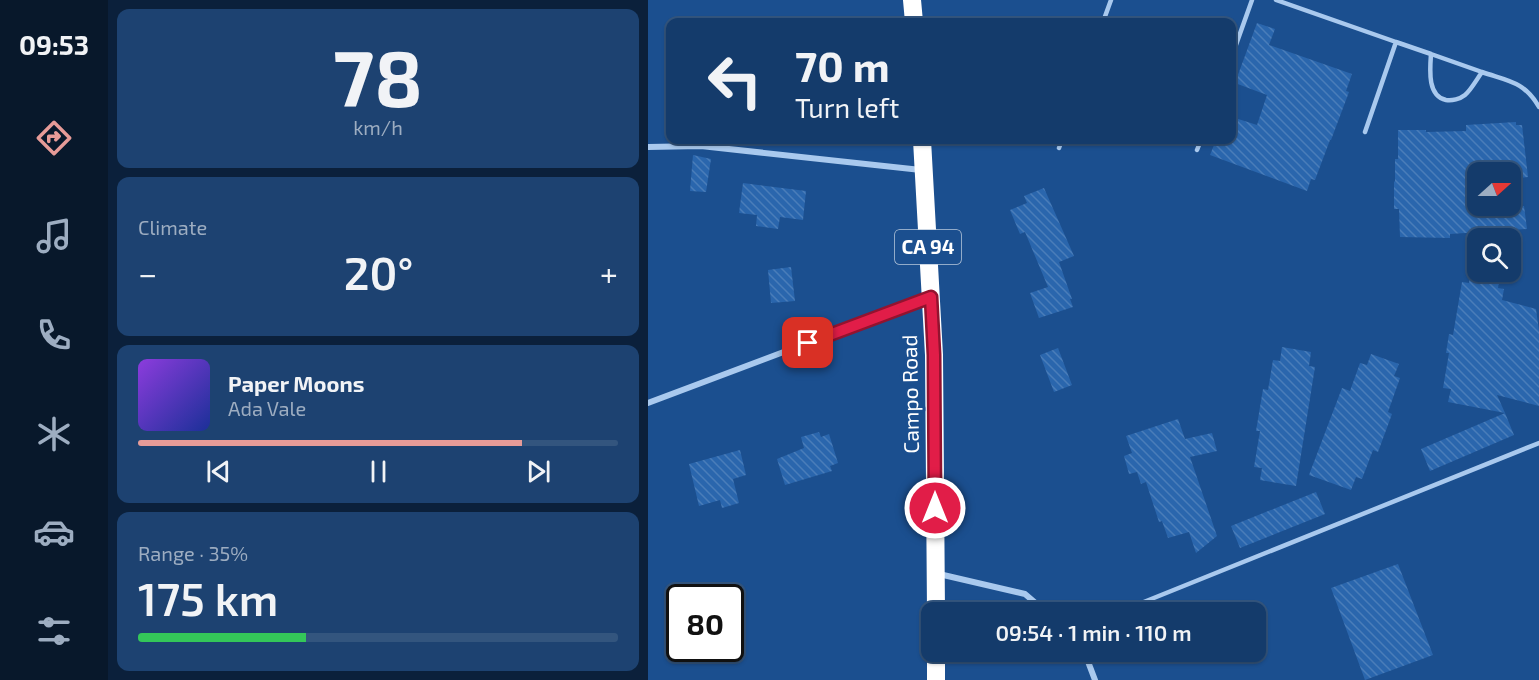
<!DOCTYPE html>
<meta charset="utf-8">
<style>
:root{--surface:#143b6b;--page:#1d4271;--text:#f1f3f6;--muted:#9dadc1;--line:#33557e;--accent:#e69b98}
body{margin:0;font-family:"Exo 2",sans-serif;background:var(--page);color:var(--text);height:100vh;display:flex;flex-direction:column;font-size:22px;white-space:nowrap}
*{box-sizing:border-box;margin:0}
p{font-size:20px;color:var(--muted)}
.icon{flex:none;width:33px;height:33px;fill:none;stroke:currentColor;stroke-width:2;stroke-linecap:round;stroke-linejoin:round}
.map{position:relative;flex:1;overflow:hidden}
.sheet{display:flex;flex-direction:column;gap:9px;padding:9px;background:#0b203b;width:540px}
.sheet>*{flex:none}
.top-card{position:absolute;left:18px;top:18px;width:570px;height:126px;border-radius:12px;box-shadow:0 2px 4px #0004,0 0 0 2px var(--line);background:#143b6b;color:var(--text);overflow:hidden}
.needle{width:39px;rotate:69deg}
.buttons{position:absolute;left:819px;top:162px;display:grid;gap:12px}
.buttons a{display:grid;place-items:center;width:54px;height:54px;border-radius:12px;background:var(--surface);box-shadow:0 2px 4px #0004,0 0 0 2px var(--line);font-size:30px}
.speed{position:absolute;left:18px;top:584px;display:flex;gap:12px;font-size:30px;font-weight:700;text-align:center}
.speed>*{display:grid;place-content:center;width:78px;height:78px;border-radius:50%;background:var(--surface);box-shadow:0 2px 4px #0004,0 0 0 2px var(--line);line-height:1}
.speed .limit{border:3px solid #111;border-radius:9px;background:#fff;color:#111}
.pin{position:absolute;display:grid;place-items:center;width:51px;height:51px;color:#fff;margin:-26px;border-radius:12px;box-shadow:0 3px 9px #0006}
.me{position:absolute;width:66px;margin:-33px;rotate:0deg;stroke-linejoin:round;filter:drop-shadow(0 0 4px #0008)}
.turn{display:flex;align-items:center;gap:21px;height:126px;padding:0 30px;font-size:27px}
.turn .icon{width:78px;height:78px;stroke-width:2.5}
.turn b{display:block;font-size:42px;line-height:51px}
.big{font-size:45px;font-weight:600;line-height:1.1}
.sheet .widget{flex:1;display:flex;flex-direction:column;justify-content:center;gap:9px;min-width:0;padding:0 21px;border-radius:12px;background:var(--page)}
.sheet .dial{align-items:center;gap:0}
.dial b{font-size:78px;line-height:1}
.song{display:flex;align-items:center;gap:18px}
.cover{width:72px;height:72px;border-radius:9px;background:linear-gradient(135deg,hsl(270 70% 55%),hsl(230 70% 35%))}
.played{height:6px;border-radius:3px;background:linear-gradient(90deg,var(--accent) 80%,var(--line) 80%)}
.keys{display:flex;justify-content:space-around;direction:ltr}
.heat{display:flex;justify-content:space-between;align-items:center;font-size:33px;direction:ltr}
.charge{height:9px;border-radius:4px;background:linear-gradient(90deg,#34c759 35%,var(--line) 0)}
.trip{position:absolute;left:273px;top:602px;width:345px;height:60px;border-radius:12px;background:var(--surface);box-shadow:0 2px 4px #0004,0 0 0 2px var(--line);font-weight:600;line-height:60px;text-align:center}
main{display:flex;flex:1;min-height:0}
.menu{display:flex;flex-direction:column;width:108px;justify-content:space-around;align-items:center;background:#08182b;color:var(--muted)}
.menu .icon{width:42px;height:42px}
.menu .current{color:var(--accent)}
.menu b{font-size:27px;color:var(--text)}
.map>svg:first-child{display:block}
.building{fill:url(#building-back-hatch)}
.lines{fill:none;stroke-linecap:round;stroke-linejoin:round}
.lane{stroke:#a9c9ee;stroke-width:4.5}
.street{stroke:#a9c9ee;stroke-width:6}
.highway{stroke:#fff;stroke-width:18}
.route-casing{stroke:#92132f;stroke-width:15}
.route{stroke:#e11d48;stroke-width:10}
.labels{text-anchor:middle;stroke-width:6;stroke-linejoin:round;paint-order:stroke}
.shield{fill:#1b4f8f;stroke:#bbcadd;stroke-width:1.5}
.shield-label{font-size:20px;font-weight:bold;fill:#fff}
.street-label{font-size:21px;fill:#fff;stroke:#1b4f8f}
</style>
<main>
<nav class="menu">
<b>09:53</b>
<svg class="icon current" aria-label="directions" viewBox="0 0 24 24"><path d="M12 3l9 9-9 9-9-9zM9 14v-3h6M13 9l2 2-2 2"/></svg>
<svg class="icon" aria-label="music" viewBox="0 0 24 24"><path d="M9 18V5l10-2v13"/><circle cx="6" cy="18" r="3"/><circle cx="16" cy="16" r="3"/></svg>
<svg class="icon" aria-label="phone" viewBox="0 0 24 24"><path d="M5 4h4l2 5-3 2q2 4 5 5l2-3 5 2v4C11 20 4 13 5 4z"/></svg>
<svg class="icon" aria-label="climate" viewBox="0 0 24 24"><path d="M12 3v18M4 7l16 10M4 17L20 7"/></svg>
<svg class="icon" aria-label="car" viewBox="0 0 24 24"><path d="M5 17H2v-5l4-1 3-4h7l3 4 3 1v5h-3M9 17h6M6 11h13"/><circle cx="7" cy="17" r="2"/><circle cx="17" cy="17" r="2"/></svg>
<svg class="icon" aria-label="filters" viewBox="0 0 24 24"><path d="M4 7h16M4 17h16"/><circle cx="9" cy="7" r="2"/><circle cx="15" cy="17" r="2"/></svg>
</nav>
<section class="sheet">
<div class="widget dial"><b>78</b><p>km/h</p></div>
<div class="widget"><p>Climate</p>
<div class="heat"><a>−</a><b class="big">20°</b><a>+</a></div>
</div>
<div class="widget">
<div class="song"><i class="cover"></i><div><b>Paper Moons</b><p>Ada Vale</p></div></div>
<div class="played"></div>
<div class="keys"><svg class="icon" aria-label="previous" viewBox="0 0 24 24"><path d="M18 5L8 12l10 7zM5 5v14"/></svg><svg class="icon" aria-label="pause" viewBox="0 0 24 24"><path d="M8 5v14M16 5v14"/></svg><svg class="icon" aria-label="next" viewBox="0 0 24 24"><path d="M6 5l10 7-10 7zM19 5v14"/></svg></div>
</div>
<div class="widget"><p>Range · 35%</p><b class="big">175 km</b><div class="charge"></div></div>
</section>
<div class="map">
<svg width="891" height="680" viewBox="0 0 891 680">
<defs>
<pattern id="building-back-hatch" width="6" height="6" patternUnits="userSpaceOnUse" patternTransform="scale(1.5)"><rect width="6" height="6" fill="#2a66ad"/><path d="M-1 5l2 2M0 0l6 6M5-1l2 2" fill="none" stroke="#4a7db9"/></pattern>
</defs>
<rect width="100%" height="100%" fill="#1b4f8f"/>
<path class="building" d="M609,23L627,29L621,45L704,74L698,91L701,92L683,140H682L667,180L663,179L659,191L562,155L568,140H584V117L609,125L619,95L587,83Z
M868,122V125H874L880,177L862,179V172H830V206H876L879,229L802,234V238L752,237L751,209H746V181L747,182V159H750V130H778V132L818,131V125Z
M45,155L63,159L58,192L42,191Z
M95,183L158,191L155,220L132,217L130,229L108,226L109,215L91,213Z
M396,188L426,256L411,262L424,299H422L425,307L391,318L382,293L400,287L377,232L372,234L362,210L379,203L376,196Z
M143,267L147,301L123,303L120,270Z
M823,269L852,274L850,288L856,289L854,300L888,309L891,331V406L849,395L857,413L800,402L803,389L795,388L801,353H798L801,334L805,335L814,282L821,283Z
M634,347L663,352L661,366L667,367L648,486L612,480L614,468L606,467L612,431H608L615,389L620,390L625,360L632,361Z
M410,348L424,385L406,392L392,355Z
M723,354L751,364L746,376L752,378L740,412L744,414L730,452L725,450L714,479L708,477L703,490L661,475L694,388L702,391L712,363L719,365Z
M857,413L866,435L782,471L773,449Z
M530,419L537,439L564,433L569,451L542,457L569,536L548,553L541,532L520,538L514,521L511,522L498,482L493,484L489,472L481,474L476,456L484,453L478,436Z
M171,432L173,437L181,434L190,463L182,466L184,471L137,485L129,459L156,448L153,437Z
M92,450L98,475L85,479L91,503L74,508L72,500L51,506L41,464Z
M668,492L677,514L592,548L583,526Z
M750,564L785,655L717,680L683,588Z"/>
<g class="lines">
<path class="lane" d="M628,0L748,42L717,132
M455,22L463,0
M748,42L783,54C782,69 779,96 798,100C804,101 812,99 817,95C823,90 829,79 834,72L783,54
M584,56L604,0
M834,72C860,81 876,81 891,107
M411,148L414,140
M549,150L553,140
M471,612L891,443"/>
<path class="street" d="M0,147L53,146L273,170
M0,403L279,298
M291,574L377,594L398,612
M436,651L447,680"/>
<path class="highway" d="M264,0L266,22
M274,140L286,355L288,612
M288,651V680"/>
</g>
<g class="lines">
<defs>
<path id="route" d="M160,343L283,297L286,355L287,508"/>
</defs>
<use href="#route" class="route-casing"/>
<use href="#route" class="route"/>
</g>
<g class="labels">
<rect class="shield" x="247" y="230" width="66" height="34" rx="4.5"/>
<g class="shield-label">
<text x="280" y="254">CA 94</text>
</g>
<g class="street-label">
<text transform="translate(263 394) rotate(-91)" y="7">Campo Road</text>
</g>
</g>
</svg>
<div class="buttons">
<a><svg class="needle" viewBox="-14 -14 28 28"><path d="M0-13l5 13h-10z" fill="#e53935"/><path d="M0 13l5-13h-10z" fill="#9dadc1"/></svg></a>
<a><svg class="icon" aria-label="search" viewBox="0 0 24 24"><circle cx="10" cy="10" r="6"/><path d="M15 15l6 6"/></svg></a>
</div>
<div class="speed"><div class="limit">80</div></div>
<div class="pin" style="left:160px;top:343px;background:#d93025"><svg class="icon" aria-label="arrive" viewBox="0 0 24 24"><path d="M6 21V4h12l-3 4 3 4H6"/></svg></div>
<svg class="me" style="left:287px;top:508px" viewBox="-20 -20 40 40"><circle r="17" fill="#e11d48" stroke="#fff" stroke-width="3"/><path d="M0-11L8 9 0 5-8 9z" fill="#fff"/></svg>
<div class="trip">09:54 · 1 min · 110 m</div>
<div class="top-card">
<div class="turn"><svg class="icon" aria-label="left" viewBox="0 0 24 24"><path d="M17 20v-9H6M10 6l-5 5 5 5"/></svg><div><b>70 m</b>Turn left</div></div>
</div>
</div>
</main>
